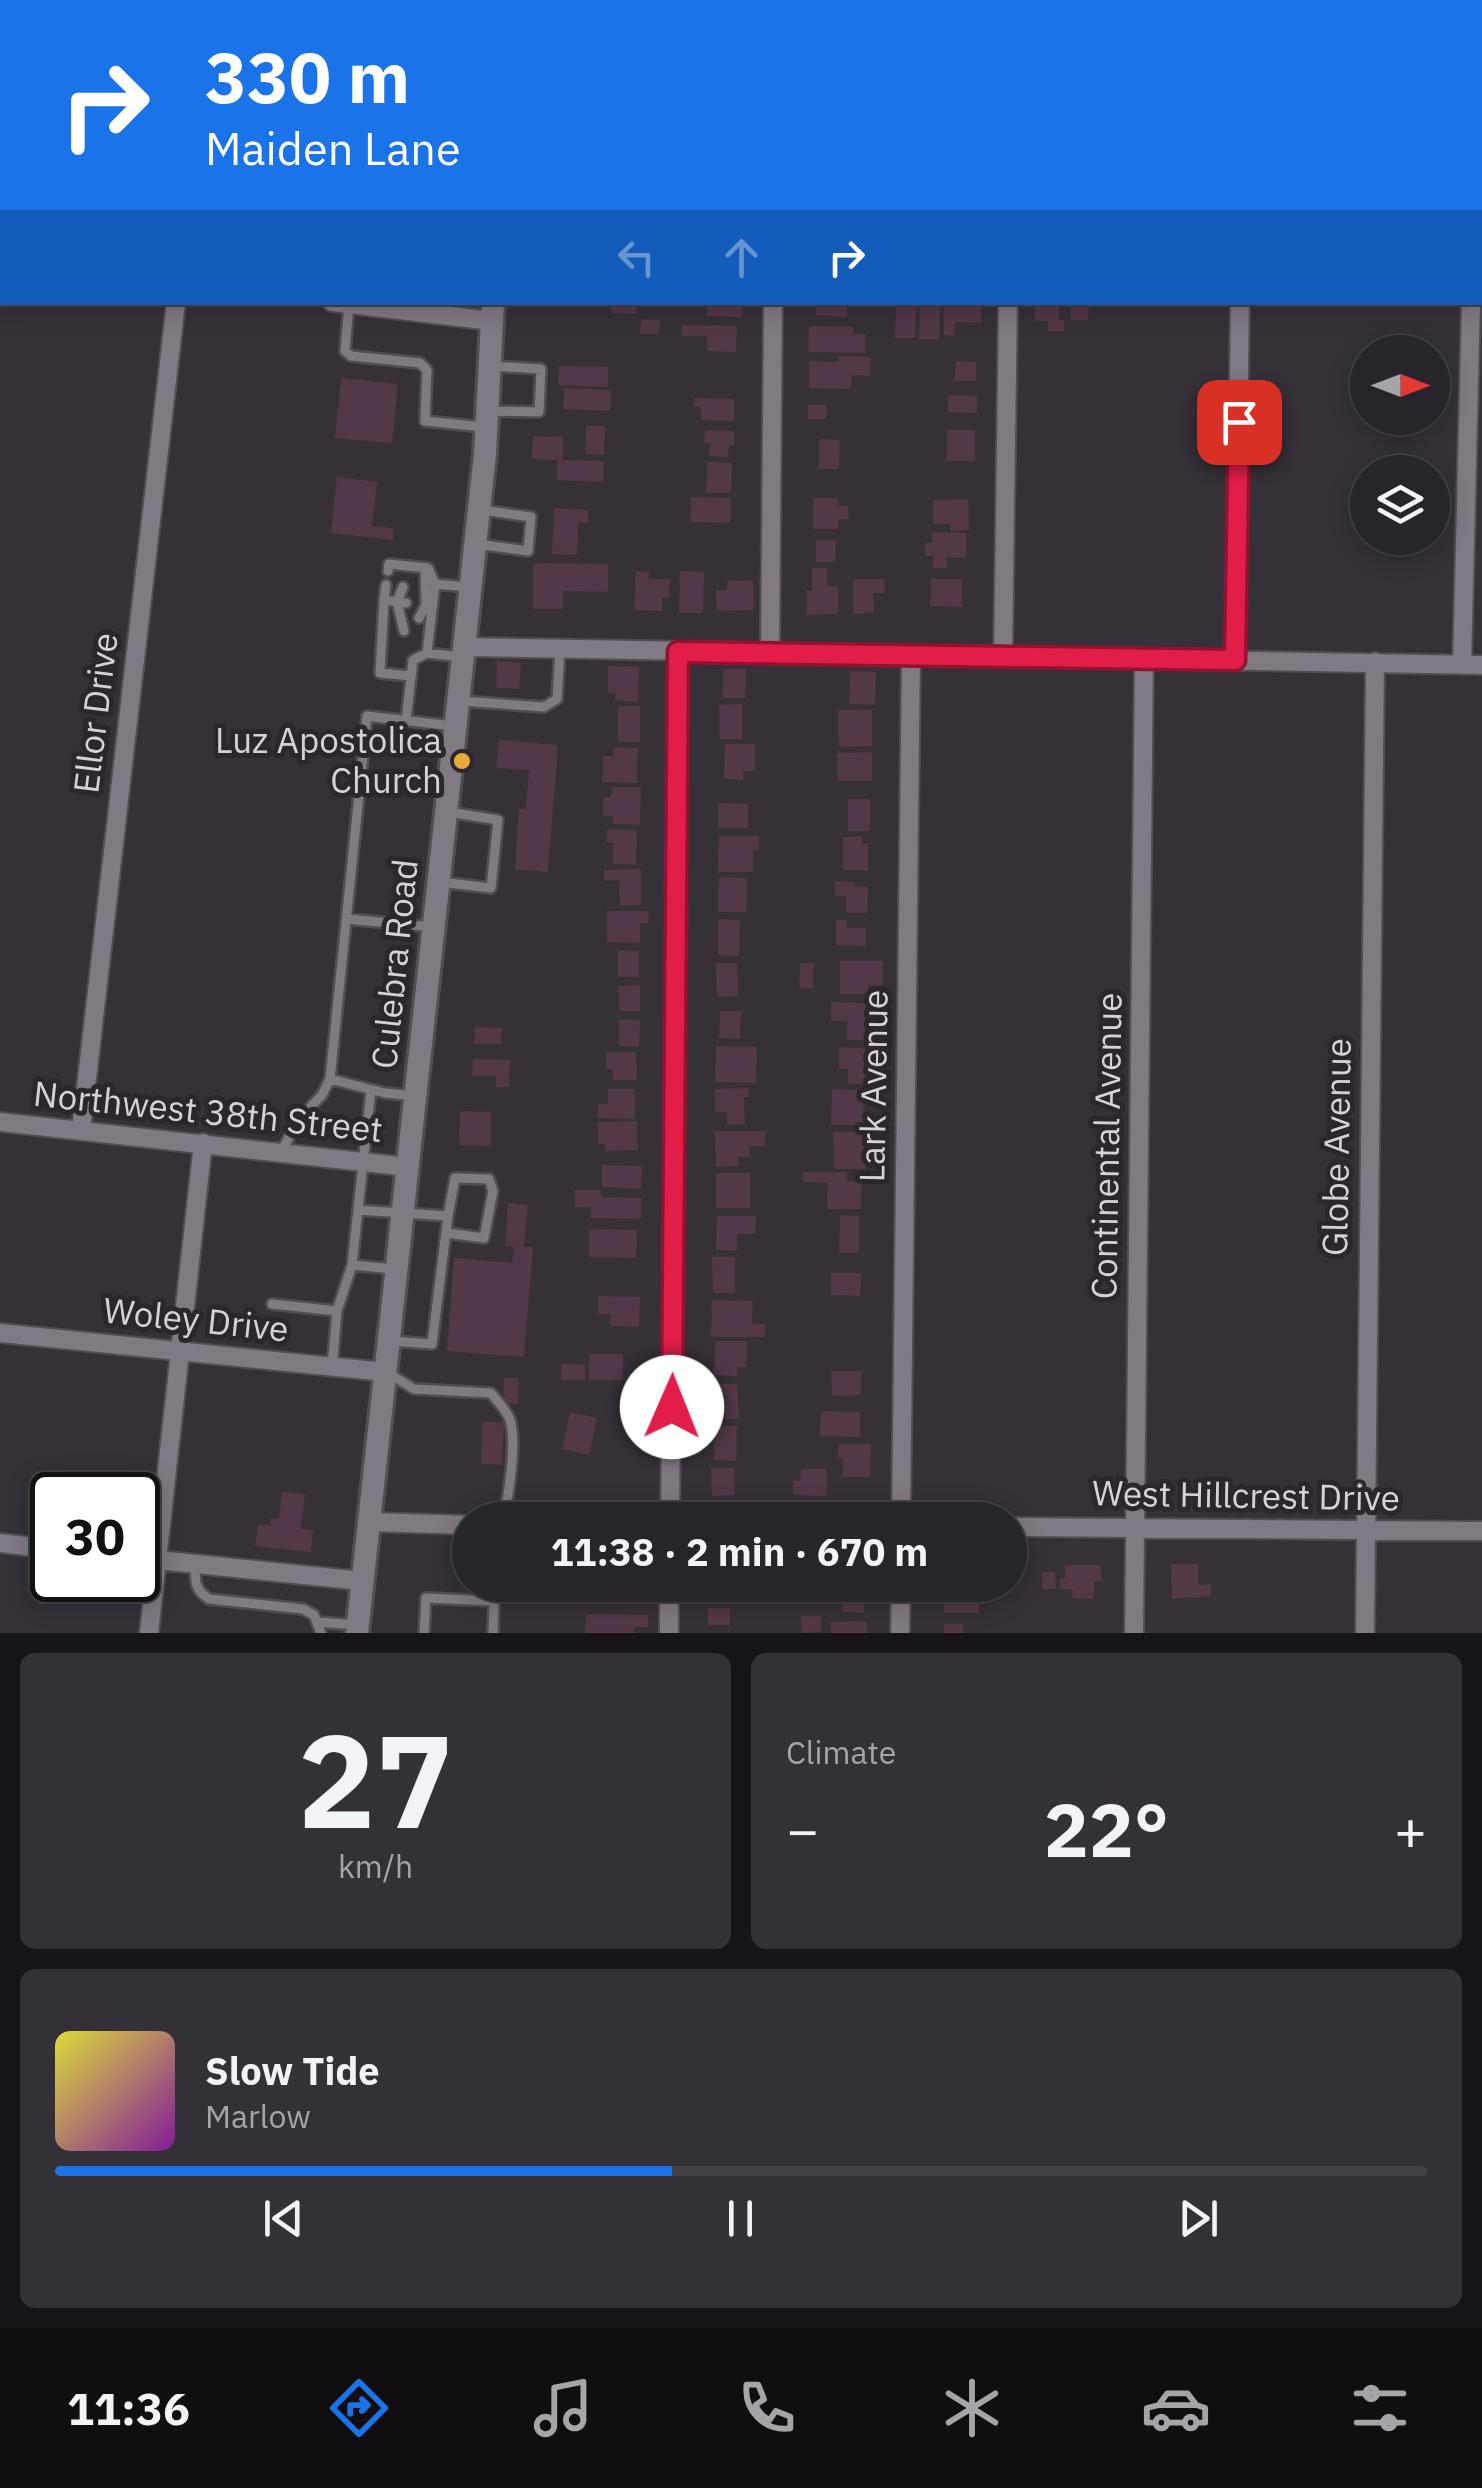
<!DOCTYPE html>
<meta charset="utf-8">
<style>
:root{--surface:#28242b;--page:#343037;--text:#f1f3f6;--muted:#a5a4a9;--line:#444147;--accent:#1a73e8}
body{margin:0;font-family:"IBM Plex Sans",sans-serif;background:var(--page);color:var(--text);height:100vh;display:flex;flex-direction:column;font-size:38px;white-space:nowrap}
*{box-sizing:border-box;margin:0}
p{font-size:32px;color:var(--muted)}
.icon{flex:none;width:55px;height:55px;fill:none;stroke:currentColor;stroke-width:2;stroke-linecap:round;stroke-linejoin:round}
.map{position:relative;height:1633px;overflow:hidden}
.drawer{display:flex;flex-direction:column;gap:20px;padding:20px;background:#161418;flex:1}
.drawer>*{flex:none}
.hud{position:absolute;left:0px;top:0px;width:1482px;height:305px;box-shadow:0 5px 25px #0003,0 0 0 2px var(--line);background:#1a73e8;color:#fff;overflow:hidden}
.needle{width:65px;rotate:90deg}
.buttons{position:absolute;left:1350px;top:335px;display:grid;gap:20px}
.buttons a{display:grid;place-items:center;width:100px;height:100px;border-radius:50%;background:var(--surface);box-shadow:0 5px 25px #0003,0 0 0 2px var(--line);font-size:50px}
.speed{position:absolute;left:30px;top:1472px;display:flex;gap:20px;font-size:50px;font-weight:700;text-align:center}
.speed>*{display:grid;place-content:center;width:130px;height:130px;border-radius:50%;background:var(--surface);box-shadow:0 5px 25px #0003,0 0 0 2px var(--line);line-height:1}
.speed .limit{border:5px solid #111;border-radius:15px;background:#fff;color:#111}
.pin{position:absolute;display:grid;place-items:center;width:85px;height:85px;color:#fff;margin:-42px;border-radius:20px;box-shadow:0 5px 15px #0006}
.me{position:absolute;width:110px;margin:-55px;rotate:1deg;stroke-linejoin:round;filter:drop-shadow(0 0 8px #0008)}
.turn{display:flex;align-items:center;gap:35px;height:210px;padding:0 40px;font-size:45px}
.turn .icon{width:130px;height:130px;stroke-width:2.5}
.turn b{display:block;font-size:70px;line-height:85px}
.lanes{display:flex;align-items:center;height:95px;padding:0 40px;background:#0003;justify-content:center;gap:50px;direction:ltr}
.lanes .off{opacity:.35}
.big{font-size:75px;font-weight:700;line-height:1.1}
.drawer .card{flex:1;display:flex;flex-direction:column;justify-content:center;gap:15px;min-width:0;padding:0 35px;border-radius:15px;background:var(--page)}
.drawer .dial{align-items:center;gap:0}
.dial b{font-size:130px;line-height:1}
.song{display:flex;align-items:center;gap:30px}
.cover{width:120px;height:120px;border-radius:15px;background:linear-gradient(135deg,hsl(60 70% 55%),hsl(290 70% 35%))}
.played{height:10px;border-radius:5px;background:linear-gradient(90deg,var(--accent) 45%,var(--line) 45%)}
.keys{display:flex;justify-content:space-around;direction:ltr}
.heat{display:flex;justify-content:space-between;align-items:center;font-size:55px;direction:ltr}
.drawer .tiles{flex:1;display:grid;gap:20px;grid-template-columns:1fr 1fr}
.card:last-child{grid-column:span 2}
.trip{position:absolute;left:452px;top:1502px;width:575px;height:100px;border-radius:50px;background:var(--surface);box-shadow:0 5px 25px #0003,0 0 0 2px var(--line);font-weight:700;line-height:100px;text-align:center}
.menu{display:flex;height:160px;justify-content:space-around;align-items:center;background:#100e11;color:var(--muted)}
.menu .icon{width:70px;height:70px}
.menu .on{color:var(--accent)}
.menu b{font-size:45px;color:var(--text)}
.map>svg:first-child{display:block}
.building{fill:#533849}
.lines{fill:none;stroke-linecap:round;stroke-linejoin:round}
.lane-casing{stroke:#524c54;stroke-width:14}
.street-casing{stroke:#524c54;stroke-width:22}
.secondary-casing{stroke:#524c54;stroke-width:28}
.lane{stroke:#817984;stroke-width:9}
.street{stroke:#817984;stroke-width:18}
.secondary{stroke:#817984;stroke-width:22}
.route-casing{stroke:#92132f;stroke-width:25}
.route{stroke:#e11d48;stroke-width:18}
.poi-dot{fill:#e8ab37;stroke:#2c262e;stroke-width:4}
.labels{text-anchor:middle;stroke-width:10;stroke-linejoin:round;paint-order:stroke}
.street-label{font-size:35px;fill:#d6d2d8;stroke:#2c262e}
.poi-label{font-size:35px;fill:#d6d2d8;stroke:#2c262e;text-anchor:end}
</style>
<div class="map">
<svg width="1482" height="1633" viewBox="0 0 1482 1633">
<rect width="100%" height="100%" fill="#363039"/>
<path class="building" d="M611,302H637L636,314L611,313Z
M743,302L742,317L707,316V303Z
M816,302H847V317L816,315Z
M896,302H916L915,338H895Z
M920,302H940L939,339H919Z
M944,302H981V323L955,322L954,336L944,335Z
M1035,302L1059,303V320H1064V331H1048V321H1035Z
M1071,302H1089L1088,320H1071Z
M641,319L660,320L659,334H640Z
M682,325L737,326L736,352L707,351V336H681Z
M809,326L853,327V334H865V353L808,352Z
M838,356L871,357L870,376L852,375L851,389L809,388V361L838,362Z
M956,361L976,362V381H955Z
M559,366L608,367V387L558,385Z
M341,378L398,384L392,443L335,438Z
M564,388L611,390L610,411L563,409Z
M948,395L977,396V413L948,412Z
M695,398L734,399V421L701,420V407L694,406Z
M808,405H827L826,419H808Z
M586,426H605L604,455L585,454Z
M705,430L734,431V445H729L728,457L709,456L710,443H704Z
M947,430H975V461H947Z
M533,436L563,437V460L604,461L603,482L557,480V460L532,459Z
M819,439L840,440L839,469H819Z
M707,462L732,463L731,493H706Z
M337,477L377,482L372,526L394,528L393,540L331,533Z
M691,497L731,498L730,523L690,522Z
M813,498H838V506H848L849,519H838V529H813Z
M968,499L969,530L950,531V524H933V500Z
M554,508L588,510V523L578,522L577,555L552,554Z
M932,532L966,533V558L947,557V568H933V556H925V543H932Z
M816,540H836L835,562H816Z
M533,563L608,564V592L563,591V609H533Z
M812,568H827V586H838V614L807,615V590H812Z
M636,571L649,572V579H670L669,598L662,597V611L634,610Z
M680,571L704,572L703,613H679Z
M853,579H884L885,593H873L874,613L853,614Z
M931,579H962V607L930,606Z
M753,580L754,610L717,611L716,590H727V581Z
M497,661L521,663L519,689L496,688Z
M608,666L639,667L638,702L615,701V693H608Z
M723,669H746L745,698H722Z
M850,671L876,672L875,705L849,704Z
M742,704V739H720L719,705Z
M618,706H640V742H618Z
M838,710H872V746L839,747Z
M499,740L558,745L548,872L515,869L519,809H526L529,770L496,768Z
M725,744H755V771H743V780L724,779Z
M613,747L638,748L637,783L602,782L603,756H613Z
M872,752V781H838L837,753Z
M612,787H641L640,825L613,824V816H603V797H611Z
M848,799H870V831H848Z
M718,803L748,804V828H718Z
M607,829L637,830L636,865L613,864V843L607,842Z
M719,836H759L758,850H753V872H718Z
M862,836V844L868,843V870H843V837Z
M641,869V905L620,906L619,880L604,881V870Z
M719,877L747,878L746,912H718Z
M835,881L855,882V886L868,887L867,913H846V896H835Z
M607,911H649L648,923H640V943L607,942Z
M718,919L740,920L739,956L718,955Z
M836,920H847V928H866V946L836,945Z
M618,950L639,951V977H618Z
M840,961H883L882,986L868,985V994H840Z
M716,963H737L738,996L717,997Z
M800,963H814L813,989L799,988Z
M640,985V1011H619L618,986Z
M831,1002L865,1003V1040H847V1021H831Z
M720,1011H741L740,1039L719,1038Z
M619,1019L640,1020L639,1047L619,1046Z
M475,1027L502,1028L501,1044H474Z
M716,1046L757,1047L756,1083L715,1082Z
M839,1047L868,1048L867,1084H848V1069H839Z
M606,1052H636L637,1080H613V1069H606Z
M473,1059L510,1060L509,1087H496V1076H472Z
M748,1088L749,1097H744L745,1124L727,1125V1112H715L714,1089Z
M608,1089H635V1119L598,1118V1104H608Z
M832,1089L864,1090L863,1125H831Z
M460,1111L491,1112L490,1146L459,1145Z
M637,1121L638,1150L605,1151V1144H598V1122Z
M715,1131H765V1146H749V1157H738V1166L716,1167Z
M833,1132H865L866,1169H834Z
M602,1165L642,1166L641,1189L602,1187Z
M803,1172H847L846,1181L862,1182L861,1209H827L828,1183L803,1182Z
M716,1173H750V1208H716Z
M575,1190H601V1197L641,1198V1219L591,1218V1207H575Z
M508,1203L528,1205L524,1247H533L524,1357L447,1351L454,1258L512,1263L514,1247L505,1246Z
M840,1215L859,1216V1253H839Z
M717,1216H756L755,1234H737V1251L716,1250Z
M589,1229L637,1230L636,1258L589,1257Z
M712,1257H735V1293H713Z
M831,1273H861L860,1296L831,1295Z
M598,1296L640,1297L639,1327L610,1326V1314H598Z
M712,1300L753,1301L752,1324H765V1337H711Z
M715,1341H747L746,1367H737V1376L714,1375Z
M589,1354H623V1380H589Z
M561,1364L585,1365V1380H561Z
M831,1371H861V1395L832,1396Z
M504,1378H519L518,1404L503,1403Z
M715,1384H737L739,1419H714Z
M821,1411L860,1412V1437L820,1436Z
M570,1412L597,1418L589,1455L562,1449Z
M482,1422H504L502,1465L481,1464Z
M715,1426H737L736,1461L714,1460Z
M839,1444H871L870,1477H843V1459L838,1458Z
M711,1468H734L735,1495L712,1496Z
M801,1469H827L826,1496L793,1495V1480L800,1481Z
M282,1492L305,1494L301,1529L313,1530L311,1552L255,1546L258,1524L271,1526V1518L279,1519Z
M1171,1564H1198V1585L1211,1584V1597L1172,1598Z
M1065,1565H1101V1581H1094V1599L1072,1598L1073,1590L1060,1589V1578L1065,1579Z
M1042,1572H1055L1056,1589H1042Z
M806,1585H827V1594H806Z
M843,1585H864V1613L843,1612Z
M956,1585H978L979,1613H944V1594H956Z
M708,1608H730V1625H708Z
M586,1614L648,1615V1627H634V1633H585Z
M801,1616H821V1632L802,1633Z
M866,1621L867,1633H831V1622Z
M944,1624H963V1633H944Z"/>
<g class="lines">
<defs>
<path id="lane" d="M349,304L345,351L351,356L420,363L427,370L425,421L483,427
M490,411L539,412L541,369L491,366
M477,544L528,551L531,517L482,510
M388,571L389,564L428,568L435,584
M403,587L397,602L404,631
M384,600L386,585
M406,603L384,600L380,673L411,676
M419,618L426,605L425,573
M427,653L435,584L468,587
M461,701L544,707L557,699L560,649
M406,721L413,660L427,653L462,657
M440,882L491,888L498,820L449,812
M347,919L433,927
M330,1079L385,1093L416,1096
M281,1152L299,1119L322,1095L330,1079L367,716L453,726
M358,1210L448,1216L432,1344L391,1341
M447,1233L484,1238L493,1191L489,1179L455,1178L448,1216
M352,1265L394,1269
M272,1304L337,1311
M332,1367L337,1311L352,1265L371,1090
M388,1373L414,1389L491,1393C497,1401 507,1411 510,1420C517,1441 509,1499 502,1520
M195,1565C195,1582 195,1590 209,1599L303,1609L314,1615L321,1633
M319,1622L355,1625
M424,1633L426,1598L494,1601L495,1585
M493,1633L494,1601"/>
<path id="street" d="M776,2V0
M1012,2V0
M1244,2V0
M1475,2V0
M0,23H2
M0,264L2,265
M1480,278H1482
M332,302L492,321
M464,647L1482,665
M770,651L773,302
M1003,657L1008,302
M1235,660L1240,302
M1462,665L1471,302
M0,1122L408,1167
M81,1131L176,302
M0,1333L385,1372
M670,1520L678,651
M901,1520L911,654
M369,1522L470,1525
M1010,1527L1482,1531
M0,1543L52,1549
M138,1558L362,1581
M149,1633L203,1143
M669,1633V1585
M900,1633L901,1585
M1134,1633L1144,659
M1365,1633L1375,662"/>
<path id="secondary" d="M453,0L454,2
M535,2V0
M357,1633L485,454L493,302"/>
</defs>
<use href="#lane" class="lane-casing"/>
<use href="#street" class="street-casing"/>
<use href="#secondary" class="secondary-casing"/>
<use href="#lane" class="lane"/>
<use href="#street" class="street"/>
<use href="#secondary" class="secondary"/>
</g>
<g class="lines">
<defs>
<path id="route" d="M672,1407L678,652L1235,660L1239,422"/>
</defs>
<use href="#route" class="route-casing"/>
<use href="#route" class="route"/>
</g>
<circle class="poi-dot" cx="462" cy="761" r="10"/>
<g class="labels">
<g class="street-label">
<text transform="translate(96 713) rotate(-83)" y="12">Ellor Drive</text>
<text transform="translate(395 964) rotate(-84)" y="12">Culebra Road</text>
<text transform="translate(874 1086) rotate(-89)" y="12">Lark Avenue</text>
<text transform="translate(208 1112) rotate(6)" y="12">Northwest 38th Street</text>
<text transform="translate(1107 1146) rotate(-89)" y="12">Continental Avenue</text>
<text transform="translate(1337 1147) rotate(-89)" y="12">Globe Avenue</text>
<text transform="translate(196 1320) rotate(6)" y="12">Woley Drive</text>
<text transform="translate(1246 1496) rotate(1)" y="12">West Hillcrest Drive</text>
</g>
<g class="poi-label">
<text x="442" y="753">Luz Apostolica<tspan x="442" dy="40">Church</tspan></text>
</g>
</g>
</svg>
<div class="buttons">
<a><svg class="needle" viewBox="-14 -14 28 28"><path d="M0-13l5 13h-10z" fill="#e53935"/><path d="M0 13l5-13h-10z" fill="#a5a4a9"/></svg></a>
<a><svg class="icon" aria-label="layers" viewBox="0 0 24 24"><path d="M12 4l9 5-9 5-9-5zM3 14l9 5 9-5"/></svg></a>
</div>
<div class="speed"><div class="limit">30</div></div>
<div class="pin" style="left:1239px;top:422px;background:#d93025"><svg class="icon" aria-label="arrive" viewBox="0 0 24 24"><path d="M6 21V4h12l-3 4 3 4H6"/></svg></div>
<svg class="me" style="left:672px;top:1407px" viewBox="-20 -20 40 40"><circle r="19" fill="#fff"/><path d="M0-13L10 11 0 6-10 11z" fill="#e11d48"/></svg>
<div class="trip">11:38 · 2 min · 670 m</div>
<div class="hud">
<div class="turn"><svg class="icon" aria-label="right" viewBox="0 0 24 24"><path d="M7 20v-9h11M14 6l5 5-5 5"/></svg><div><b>330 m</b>Maiden Lane</div></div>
<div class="lanes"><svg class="icon off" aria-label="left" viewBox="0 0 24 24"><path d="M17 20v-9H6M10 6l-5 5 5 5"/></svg><svg class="icon off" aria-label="ahead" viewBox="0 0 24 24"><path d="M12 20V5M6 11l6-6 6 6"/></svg><svg class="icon" aria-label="right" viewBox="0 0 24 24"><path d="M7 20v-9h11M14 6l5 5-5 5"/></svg></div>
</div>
</div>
<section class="drawer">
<div class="tiles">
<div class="card dial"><b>27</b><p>km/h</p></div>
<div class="card"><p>Climate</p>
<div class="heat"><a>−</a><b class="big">22°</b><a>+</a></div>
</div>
<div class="card">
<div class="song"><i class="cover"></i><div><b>Slow Tide</b><p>Marlow</p></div></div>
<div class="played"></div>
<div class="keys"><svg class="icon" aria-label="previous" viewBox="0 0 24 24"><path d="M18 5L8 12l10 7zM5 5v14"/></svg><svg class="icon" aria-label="pause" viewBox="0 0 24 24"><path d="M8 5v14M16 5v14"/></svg><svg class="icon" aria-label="next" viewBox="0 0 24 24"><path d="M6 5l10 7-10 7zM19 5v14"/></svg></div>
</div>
</div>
</section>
<nav class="menu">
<b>11:36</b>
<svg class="icon on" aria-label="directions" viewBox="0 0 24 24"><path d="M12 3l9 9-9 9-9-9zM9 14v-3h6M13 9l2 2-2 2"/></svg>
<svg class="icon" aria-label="music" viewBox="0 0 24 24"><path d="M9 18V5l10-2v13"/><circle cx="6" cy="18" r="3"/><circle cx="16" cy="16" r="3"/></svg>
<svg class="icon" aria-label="phone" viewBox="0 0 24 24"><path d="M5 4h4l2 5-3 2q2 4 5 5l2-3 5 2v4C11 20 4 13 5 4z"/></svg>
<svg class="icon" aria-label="climate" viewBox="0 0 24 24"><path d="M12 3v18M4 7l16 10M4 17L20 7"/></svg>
<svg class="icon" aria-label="car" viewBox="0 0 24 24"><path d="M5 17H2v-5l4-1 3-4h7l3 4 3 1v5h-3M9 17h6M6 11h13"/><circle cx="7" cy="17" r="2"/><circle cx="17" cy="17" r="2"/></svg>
<svg class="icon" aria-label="filters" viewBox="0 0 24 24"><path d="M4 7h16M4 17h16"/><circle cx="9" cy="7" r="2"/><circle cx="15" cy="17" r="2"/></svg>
</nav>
